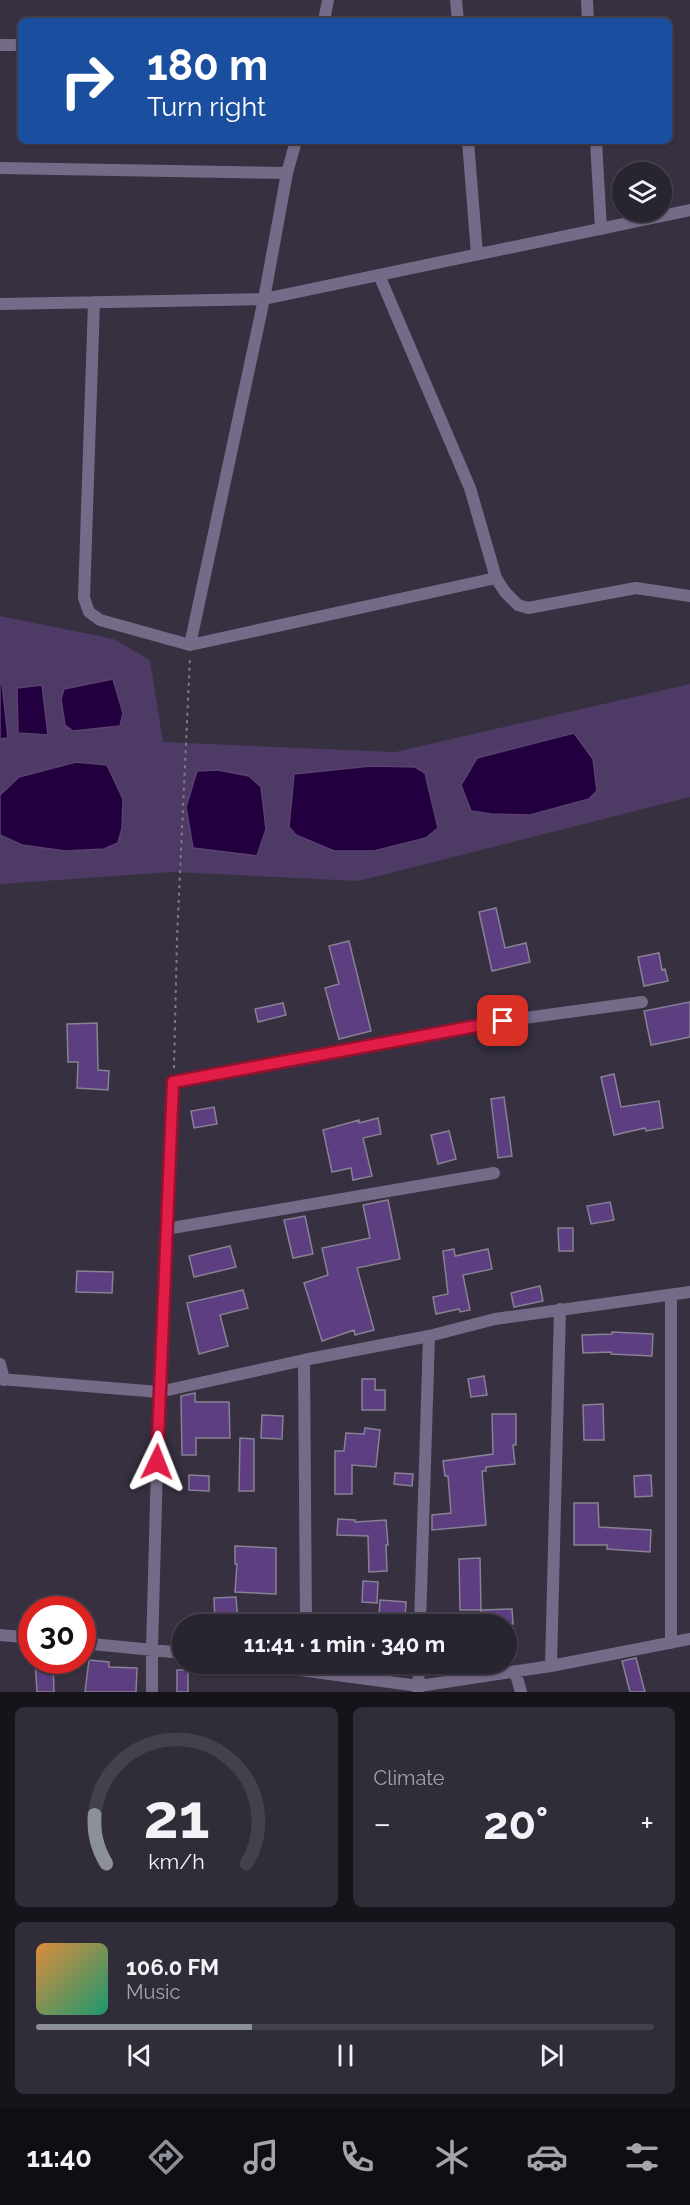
<!DOCTYPE html>
<meta charset="utf-8">
<style>
:root{--surface:#282430;--page:#302c38;--text:#f1f3f6;--muted:#a5a4ab;--line:#44414c;--accent:#8c9099}
body{margin:0;font-family:Raleway,sans-serif;background:var(--page);color:var(--text);height:100vh;display:flex;flex-direction:column;font-size:22px;white-space:nowrap}
*{box-sizing:border-box;margin:0}
p{font-size:20px;color:var(--muted)}
.icon{flex:none;width:33px;height:33px;fill:none;stroke:currentColor;stroke-width:2;stroke-linecap:round;stroke-linejoin:round}
.map{position:relative;height:1692px;overflow:hidden}
.drawer{display:flex;flex-direction:column;gap:15px;padding:15px;background:#16141a;flex:1}
.drawer>*{flex:none}
.guide{position:absolute;left:18px;top:18px;width:654px;height:126px;border-radius:9px;box-shadow:0 2px 4px #0004,0 0 0 2px var(--line);background:#1a4fa0;color:#fff;overflow:hidden}
.tools{position:absolute;left:612px;top:162px;display:grid;gap:12px}
.tools a{display:grid;place-items:center;width:60px;height:60px;border-radius:50%;background:var(--surface);box-shadow:0 2px 4px #0004,0 0 0 2px var(--line);font-size:30px}
.speed{position:absolute;left:18px;top:1596px;display:flex;gap:12px;font-size:30px;font-weight:700;text-align:center}
.speed>*{display:grid;place-content:center;width:78px;height:78px;border-radius:50%;background:var(--surface);box-shadow:0 2px 4px #0004,0 0 0 2px var(--line);line-height:1}
.speed .limit{border:9px solid #d22;background:#fff;color:#111}
.pin{position:absolute;display:grid;place-items:center;width:51px;height:51px;color:#fff;margin:-26px;border-radius:12px;box-shadow:0 3px 9px #0006}
.me{position:absolute;width:66px;margin:-33px;rotate:2deg;stroke-linejoin:round;filter:drop-shadow(0 0 4px #0008)}
.turn{display:flex;align-items:center;gap:21px;height:126px;padding:0 30px;font-size:27px}
.turn .icon{width:78px;height:78px;stroke-width:2.5}
.turn b{display:block;font-size:42px;line-height:51px}
.big{font-size:45px;font-weight:700;line-height:1.1}
.drawer .card{flex:1;display:flex;flex-direction:column;justify-content:center;gap:9px;min-width:0;padding:0 21px;border-radius:9px;background:var(--page)}
.drawer .dial{align-items:center;gap:0}
.dial svg{height:156px;overflow:visible;fill:none;stroke:var(--line);stroke-width:7;stroke-linecap:round;text-anchor:middle}
.dial text{fill:var(--text);stroke:none}
.song{display:flex;align-items:center;gap:18px}
.cover{width:72px;height:72px;border-radius:9px;background:linear-gradient(135deg,hsl(30 70% 55%),hsl(160 70% 35%))}
.played{height:6px;border-radius:3px;background:linear-gradient(90deg,var(--accent) 35%,var(--line) 35%)}
.keys{display:flex;justify-content:space-around;direction:ltr}
.heat{display:flex;justify-content:space-between;align-items:center;font-size:33px;direction:ltr}
.drawer .tiles{flex:1;display:grid;gap:15px;grid-template-columns:1fr 1fr}
.card:last-child{grid-column:span 2}
.trip{position:absolute;left:172px;top:1614px;width:345px;height:60px;border-radius:30px;background:var(--surface);box-shadow:0 2px 4px #0004,0 0 0 2px var(--line);font-weight:700;line-height:60px;text-align:center}
.tab-bar{display:flex;height:96px;justify-content:space-around;align-items:center;background:#100e13;color:var(--muted)}
.tab-bar .icon{width:42px;height:42px}
.tab-bar .active{color:var(--accent)}
.tab-bar b{font-size:27px;color:var(--text)}
.map>svg:first-child{display:block}
.green{fill:#4d3a65}
.water{fill:#22003f;stroke:#5a4170;stroke-width:1.5}
.building{fill:#5c3e81;stroke:#888193;stroke-width:1.5}
.lines{fill:none;stroke-linecap:round;stroke-linejoin:round}
.path{stroke:#807b88;stroke-width:2;stroke-dasharray:3 4.5;stroke-linecap:butt}
.minor{stroke:#766a89;stroke-width:12}
.route-casing{stroke:#92132f;stroke-width:15}
.route{stroke:#e11d48;stroke-width:10}
</style>
<div class="map">
<svg width="690" height="1692" viewBox="0 0 690 1692">
<rect width="100%" height="100%" fill="#363040"/>
<path class="green" d="M0,616L114,639L150,660L163,742L395,752L690,684V797L359,881L173,872L0,884Z"/>
<path class="water" d="M113,679L123,713L120,726L73,731L65,725L61,699L64,689Z
M0,683H2L8,738L0,739Z
M42,685L48,735L18,733L17,688Z
M574,733L593,759L597,791L589,799L530,815L491,814L471,811L461,785L477,758Z
M76,762L107,765L123,799L122,828L118,843L104,849L65,851L22,845L0,835V795L19,777Z
M371,766L415,767L425,773L438,828L426,838L374,851H334L296,835L289,827L294,774Z
M218,770L249,776L261,787L266,829L257,856L193,848L186,807L197,771Z"/>
<path class="building" d="M496,908L505,948L526,943L530,962L492,971L479,912Z
M349,941L371,1031L339,1039L325,988L339,984L329,946Z
M659,953L662,970L665,969L668,981L644,986L638,957Z
M690,1002V1037L651,1045L644,1011Z
M283,1003L286,1015L258,1022L255,1009Z
M97,1023L98,1070L109,1071L108,1090L77,1088L78,1062H68L67,1024Z
M614,1074L621,1107L659,1101L663,1128L646,1131L645,1128L614,1135L601,1077Z
M504,1097L512,1156L498,1158L491,1099Z
M214,1107L217,1124L194,1128L191,1111Z
M378,1118L381,1134L363,1138L372,1176L353,1180L351,1168L332,1172L323,1130L359,1120V1123Z
M449,1131L456,1159L438,1164L431,1135Z
M388,1200L400,1259L357,1268L374,1330L355,1335L354,1330L322,1341L304,1283L328,1275L322,1248L370,1238L363,1205Z
M610,1202L614,1220L591,1224L587,1206Z
M305,1216L313,1254L293,1258L284,1220Z
M558,1228H573V1251H559Z
M230,1246L236,1267L194,1277L189,1256Z
M454,1249L455,1256L488,1249L492,1269L463,1275L470,1310L460,1312L459,1309L436,1314L433,1297L448,1294L443,1251Z
M77,1271L113,1272L112,1293L76,1292Z
M540,1286L543,1301L514,1307L511,1293Z
M243,1290L248,1308L220,1315L228,1346L199,1354L187,1303Z
M612,1332L653,1334L652,1356L611,1354V1352L583,1353L582,1335L612,1334Z
M484,1376L487,1395L471,1397L468,1379Z
M362,1379H375V1390H385V1410H362Z
M195,1393V1402H229L230,1438H196V1455H182L181,1396Z
M603,1404L604,1440H584L583,1405Z
M492,1414H516V1445H513L515,1464L486,1467V1471H482L486,1525L432,1530V1515L451,1513L448,1476H445L443,1461L493,1454Z
M262,1415L283,1416L282,1439L261,1438Z
M365,1428L380,1430L376,1467L352,1465V1494H335V1451H344L346,1433L364,1434Z
M240,1438L254,1439V1491H239Z
M395,1473L413,1474L412,1486L394,1484Z
M189,1475L209,1476V1491L189,1490Z
M651,1475L652,1496L635,1497L634,1476Z
M574,1503H598L599,1527L651,1530L650,1552L607,1549V1545H574Z
M338,1519L355,1520V1522L386,1520L388,1545H386L387,1571L369,1572L368,1536L337,1535Z
M235,1546L276,1548V1594L235,1592L237,1564H235Z
M480,1558L481,1610H460L459,1559Z
M363,1581L378,1582L377,1603L362,1602Z
M236,1597L238,1624H215L214,1598Z
M380,1600L406,1602L405,1619L379,1617Z
M512,1609L513,1624H482L481,1610Z
M636,1658L645,1692H630L622,1661Z
M35,1660H53L54,1692H37Z
M89,1660L109,1662V1667L137,1668L136,1692H85Z
M177,1670H188V1692H177Z"/>
<g class="lines">
<path class="path" d="M174,1068L177,938L190,657"/>
<path class="minor" d="M456,0L458,21
M587,0L588,21
M324,21L328,0
M0,45H21
M468,141L477,254
M596,141L601,229
M0,168L287,173
M379,275L470,488L496,578L505,592L518,605L528,608L636,588L690,596
M94,302L84,598L89,612L100,620L190,645L496,578
M0,304L264,299L690,210
M190,645L264,299L287,173L296,141
M166,1229L494,1173
M671,1295V1643
M304,1360L306,1624
M0,1364L4,1380
M0,1379L159,1392L304,1360L429,1336L495,1319L690,1292
M420,1624L429,1336
M0,1635L32,1638
M82,1643L183,1653
M255,1664L419,1686L551,1666L690,1639
M551,1666L560,1309
M515,1671L521,1692
M152,1692V1649L159,1392L173,1082L503,1021L642,1002
M418,1692L419,1664"/>
</g>
<g class="lines">
<defs>
<path id="route" d="M157,1462L173,1082L503,1021"/>
</defs>
<use href="#route" class="route-casing"/>
<use href="#route" class="route"/>
</g>
</svg>
<div class="tools">
<a><svg class="icon" aria-label="layers" viewBox="0 0 24 24"><path d="M12 4l9 5-9 5-9-5zM3 14l9 5 9-5"/></svg></a>
</div>
<div class="speed"><div class="limit">30</div></div>
<div class="pin" style="left:503px;top:1021px;background:#d93025"><svg class="icon" aria-label="arrive" viewBox="0 0 24 24"><path d="M6 21V4h12l-3 4 3 4H6"/></svg></div>
<svg class="me" style="left:157px;top:1462px" viewBox="-20 -20 40 40"><path d="M0-17L14 15 0 8-14 15z" fill="#e11d48" stroke="#fff" stroke-width="4"/></svg>
<div class="trip">11:41 · 1 min · 340 m</div>
<div class="guide">
<div class="turn"><svg class="icon" aria-label="right" viewBox="0 0 24 24"><path d="M7 20v-9h11M14 6l5 5-5 5"/></svg><div><b>180 m</b>Turn right</div></div>
</div>
</div>
<section class="drawer">
<div class="tiles">
<div class="card dial"><svg viewBox="0 0 100 80">
<path d="M14 69A42 42 0 1 1 86 69"/>
<path d="M14 69A42 42 0 0 1 8 44" stroke="#8c9099"/>
<text x="50" y="56" font-size="32" font-weight="700">21</text>
<text x="50" y="72" font-size="11">km/h</text>
</svg></div>
<div class="card"><p>Climate</p>
<div class="heat"><a>−</a><b class="big">20°</b><a>+</a></div>
</div>
<div class="card">
<div class="song"><i class="cover"></i><div><b>106.0 FM</b><p>Music</p></div></div>
<div class="played"></div>
<div class="keys"><svg class="icon" aria-label="previous" viewBox="0 0 24 24"><path d="M18 5L8 12l10 7zM5 5v14"/></svg><svg class="icon" aria-label="pause" viewBox="0 0 24 24"><path d="M8 5v14M16 5v14"/></svg><svg class="icon" aria-label="next" viewBox="0 0 24 24"><path d="M6 5l10 7-10 7zM19 5v14"/></svg></div>
</div>
</div>
</section>
<nav class="tab-bar">
<b>11:40</b>
<svg class="icon active" aria-label="directions" viewBox="0 0 24 24"><path d="M12 3l9 9-9 9-9-9zM9 14v-3h6M13 9l2 2-2 2"/></svg>
<svg class="icon" aria-label="music" viewBox="0 0 24 24"><path d="M9 18V5l10-2v13"/><circle cx="6" cy="18" r="3"/><circle cx="16" cy="16" r="3"/></svg>
<svg class="icon" aria-label="phone" viewBox="0 0 24 24"><path d="M5 4h4l2 5-3 2q2 4 5 5l2-3 5 2v4C11 20 4 13 5 4z"/></svg>
<svg class="icon" aria-label="climate" viewBox="0 0 24 24"><path d="M12 3v18M4 7l16 10M4 17L20 7"/></svg>
<svg class="icon" aria-label="car" viewBox="0 0 24 24"><path d="M5 17H2v-5l4-1 3-4h7l3 4 3 1v5h-3M9 17h6M6 11h13"/><circle cx="7" cy="17" r="2"/><circle cx="17" cy="17" r="2"/></svg>
<svg class="icon" aria-label="filters" viewBox="0 0 24 24"><path d="M4 7h16M4 17h16"/><circle cx="9" cy="7" r="2"/><circle cx="15" cy="17" r="2"/></svg>
</nav>
